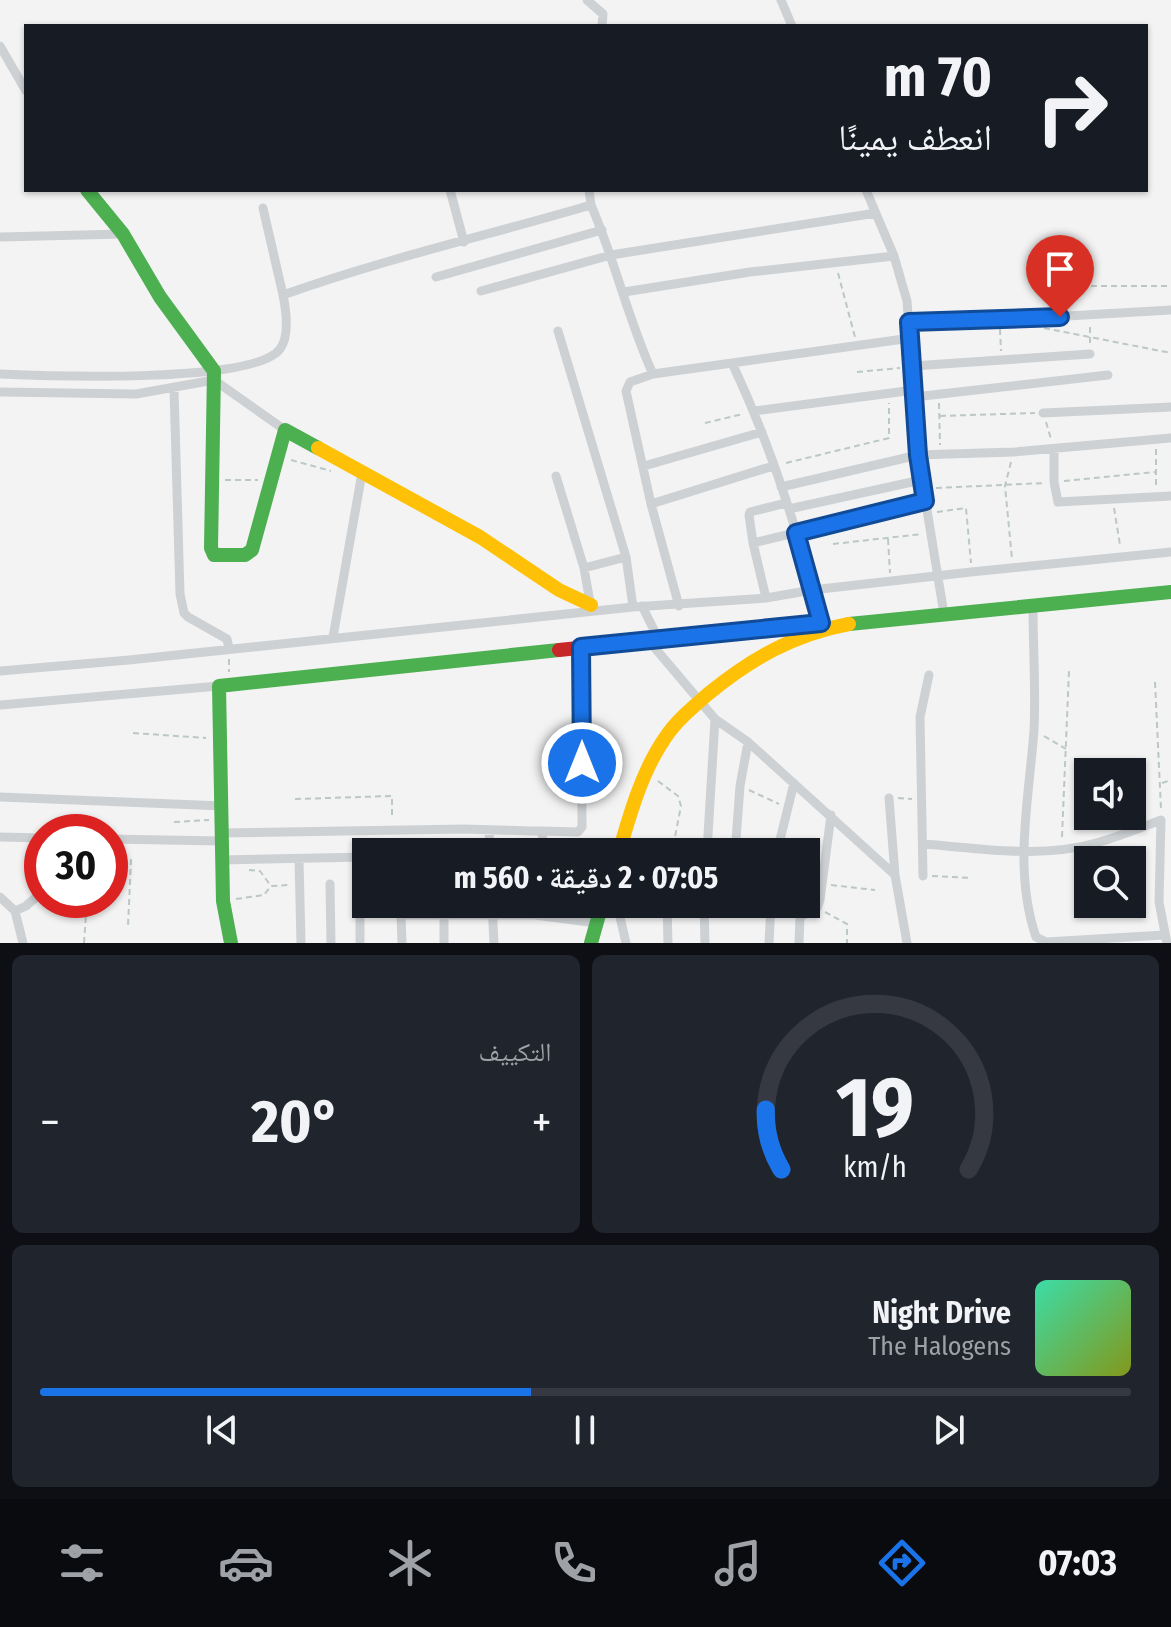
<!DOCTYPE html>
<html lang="ar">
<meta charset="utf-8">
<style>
:root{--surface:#171b24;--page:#20242c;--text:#f1f3f6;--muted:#9ea1a6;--line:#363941;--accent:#1a73e8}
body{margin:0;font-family:"Fira Sans Condensed","Noto Naskh Arabic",sans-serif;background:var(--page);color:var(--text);direction:rtl;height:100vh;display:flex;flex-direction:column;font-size:30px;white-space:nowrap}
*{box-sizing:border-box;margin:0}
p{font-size:26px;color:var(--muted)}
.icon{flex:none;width:44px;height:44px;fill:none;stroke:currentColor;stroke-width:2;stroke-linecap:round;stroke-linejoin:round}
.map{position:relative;height:943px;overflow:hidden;direction:ltr}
.sheet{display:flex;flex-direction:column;gap:12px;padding:12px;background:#0d0f14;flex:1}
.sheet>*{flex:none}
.banner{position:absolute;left:24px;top:24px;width:1124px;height:168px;border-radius:0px;box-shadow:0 2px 6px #0004;direction:rtl;background:#171b24;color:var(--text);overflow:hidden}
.controls{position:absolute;left:1074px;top:758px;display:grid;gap:16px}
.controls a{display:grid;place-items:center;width:72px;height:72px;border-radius:0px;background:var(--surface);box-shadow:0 2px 6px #0004;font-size:40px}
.speed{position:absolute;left:24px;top:814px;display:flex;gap:16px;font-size:40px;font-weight:700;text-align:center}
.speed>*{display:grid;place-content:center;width:104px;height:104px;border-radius:50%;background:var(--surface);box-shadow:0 2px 6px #0004;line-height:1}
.speed .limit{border:12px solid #d22;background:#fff;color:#111}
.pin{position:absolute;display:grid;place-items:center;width:68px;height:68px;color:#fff;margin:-82px -34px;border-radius:50% 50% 50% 0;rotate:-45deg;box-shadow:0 0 8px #0007}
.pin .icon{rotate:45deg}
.me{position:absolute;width:88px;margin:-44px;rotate:0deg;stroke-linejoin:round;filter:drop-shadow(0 0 6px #0008)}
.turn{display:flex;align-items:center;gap:28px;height:168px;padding:0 24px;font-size:36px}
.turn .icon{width:104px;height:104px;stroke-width:2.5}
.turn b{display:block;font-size:56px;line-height:68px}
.big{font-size:60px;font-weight:700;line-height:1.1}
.sheet .tile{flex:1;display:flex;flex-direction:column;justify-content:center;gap:12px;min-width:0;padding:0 28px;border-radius:12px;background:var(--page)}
.sheet .dial{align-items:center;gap:0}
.dial svg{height:208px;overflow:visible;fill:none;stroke:var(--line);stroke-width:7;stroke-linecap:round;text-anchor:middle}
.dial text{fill:var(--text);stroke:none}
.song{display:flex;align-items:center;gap:24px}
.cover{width:96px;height:96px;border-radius:12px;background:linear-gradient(135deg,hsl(160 70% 55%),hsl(70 70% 35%))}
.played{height:8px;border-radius:4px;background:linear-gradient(90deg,var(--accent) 45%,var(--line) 45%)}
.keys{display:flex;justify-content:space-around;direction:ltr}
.heat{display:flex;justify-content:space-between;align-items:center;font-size:44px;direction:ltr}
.sheet .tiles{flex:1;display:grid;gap:12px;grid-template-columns:1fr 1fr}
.tile:last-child{grid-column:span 2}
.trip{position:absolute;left:352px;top:838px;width:468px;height:80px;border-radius:0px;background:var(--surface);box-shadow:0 2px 6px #0004;font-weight:700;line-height:80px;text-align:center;direction:rtl}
.menu{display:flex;height:128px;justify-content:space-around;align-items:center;background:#090b0e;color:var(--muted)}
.menu .icon{width:56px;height:56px}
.menu .selected{color:var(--accent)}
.menu b{font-size:36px;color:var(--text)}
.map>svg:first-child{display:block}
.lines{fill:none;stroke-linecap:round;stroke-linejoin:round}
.path{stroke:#bbc8c4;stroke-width:2;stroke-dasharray:6 4;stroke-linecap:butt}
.street{stroke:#ced1d4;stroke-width:9}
.fast{stroke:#4caf50;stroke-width:14}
.slow{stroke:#ffc107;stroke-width:14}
.jam{stroke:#c62828;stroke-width:14}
.route-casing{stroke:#114b97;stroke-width:20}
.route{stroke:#1a73e8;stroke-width:14}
</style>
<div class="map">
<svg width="1171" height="943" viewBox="0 0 1171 943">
<rect width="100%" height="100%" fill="#f3f3f3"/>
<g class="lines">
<path class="path" d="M838,273L855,337
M1061,286H1171
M1044,328L1171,353
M1000,329L1001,351
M1090,343V325
M857,372L900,368
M939,403L940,445
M940,416L1035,413
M1046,422L1051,439
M705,423L743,414
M1156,449V486
M291,460L331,471
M1011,462L1005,486L1012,559
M786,463L889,438V403
M225,480H258
M1064,481L1155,472
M936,488L1045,483
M1114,508L1120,545
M937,512L966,508L971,563
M888,539L890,573
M833,544L922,534
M229,659V672
M1155,682L1161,809
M133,733L206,738
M1044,736L1066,749
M658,781L678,796L681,806L672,852
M1162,783L1171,780
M749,790L779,804
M898,798L912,799
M295,799L392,796V819
M174,822L209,820
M1062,837L1069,671
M745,842L770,845
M386,852L389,842
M110,859L131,860L128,926
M249,870L260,871L271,886
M932,876L971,878
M831,885L875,890
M236,899L264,895L271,886L289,885
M107,900V906
M825,912L847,924V943
M84,943L87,900"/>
<path class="street" d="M587,0L603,14L602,26
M781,0L792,26
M0,46L26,91
M450,190L464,242
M589,190L591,205
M866,190L894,256
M263,208L283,295
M0,237L123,234
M436,277L602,230
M481,291L611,255L876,213
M624,292L750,272L894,256L907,301L918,455L944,614
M909,322L1000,320L1171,310
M558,331L626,557
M913,366L1090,354
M0,374C47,376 254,384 280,349C290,336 286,310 283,295C384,259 489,235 591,205C615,260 628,320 653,374
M174,389L180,594L184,613L188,617L227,639L229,649
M0,392L136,394L214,380L285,430
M914,397L1108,375
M754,411L914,390
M1043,413L1171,407
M1054,449V482L1058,502L1171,496
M644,466L762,432
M556,476L584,568L591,608
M781,487L918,455L1014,452L1171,438
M651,504L773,466
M789,509L921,480
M753,543L925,501
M584,568L626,557L633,607L766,598L812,590L971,572L1171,552
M766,598L753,543L749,515L750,512L786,503
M642,606L659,640
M679,606L651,504L626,391L630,382L653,374L732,363
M1033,608C1033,648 1036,690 1034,730C1029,799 1013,870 1036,937L1046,942L1164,935
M821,625C800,536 771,446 732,363L911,338
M333,637L362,473
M649,641L715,719L748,742L895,875
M0,671L129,660L633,607
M0,705L219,686
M0,797L223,806
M889,798L895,875L907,943
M489,830L490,852
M541,831L578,832L582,827L581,647
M221,833L464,829L531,831H541L546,852
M0,837L42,838
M110,839L221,841
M736,840L740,786L748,742
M923,844C979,848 1041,859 1096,843C1118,837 1140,828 1161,820L1159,902L1167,943
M707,852L715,719
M777,852L794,783
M360,857V943
M299,859L301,943
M222,860L366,857
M923,876L920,717L929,675
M330,884L331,943
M0,897L15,911L23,943
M492,904L494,943
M559,904L562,917
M617,904L626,943
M667,904L668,943
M704,904L705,943
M15,911L26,906L42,892
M444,914V943
M402,943L401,915H535L597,923
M769,943L771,904
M799,943L800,917L817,908L820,900L831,815"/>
<path class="fast" d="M87,190L123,234L160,297L214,371L211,548L214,555H245L252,550L285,430L318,448
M849,624L1171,592
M231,943L223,901L219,686L559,650
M591,943L602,904"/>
<path class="slow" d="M318,448L480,537L559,590L591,605
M619,852C630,814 642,771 665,738C676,721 693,707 708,694C751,659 794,634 849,624"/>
<path class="jam" d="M559,650L821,623"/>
</g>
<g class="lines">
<defs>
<path id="route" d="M582,763L581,647L821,623L796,533L925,501L918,455L909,322L1060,317"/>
</defs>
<use href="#route" class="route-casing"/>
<use href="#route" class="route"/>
</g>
</svg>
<div class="controls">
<a><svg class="icon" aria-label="sound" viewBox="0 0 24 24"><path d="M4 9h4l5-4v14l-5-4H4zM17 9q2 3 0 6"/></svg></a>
<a><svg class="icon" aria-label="search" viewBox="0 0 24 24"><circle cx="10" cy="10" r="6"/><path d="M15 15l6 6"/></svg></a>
</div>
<div class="speed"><div class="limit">30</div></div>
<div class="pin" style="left:1060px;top:317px;background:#d93025"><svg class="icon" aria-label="arrive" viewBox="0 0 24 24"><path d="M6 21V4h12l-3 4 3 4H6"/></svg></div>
<svg class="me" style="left:582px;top:763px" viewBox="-20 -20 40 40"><circle r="17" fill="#1a73e8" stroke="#fff" stroke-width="3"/><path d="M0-11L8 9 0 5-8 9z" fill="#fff"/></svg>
<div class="trip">07:05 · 2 دقيقة · 560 m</div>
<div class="banner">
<div class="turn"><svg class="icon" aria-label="right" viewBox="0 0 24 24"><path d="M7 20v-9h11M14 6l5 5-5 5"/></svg><div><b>70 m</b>انعطف يمينًا</div></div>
</div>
</div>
<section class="sheet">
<div class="tiles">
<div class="tile dial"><svg viewBox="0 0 100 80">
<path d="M14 69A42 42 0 1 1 86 69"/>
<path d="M14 69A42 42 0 0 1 8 46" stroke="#1a73e8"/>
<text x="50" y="56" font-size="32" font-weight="700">19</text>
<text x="50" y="72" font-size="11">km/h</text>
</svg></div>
<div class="tile"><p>التكييف</p>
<div class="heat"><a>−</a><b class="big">20°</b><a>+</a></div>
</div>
<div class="tile">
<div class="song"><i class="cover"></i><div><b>Night Drive</b><p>The Halogens</p></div></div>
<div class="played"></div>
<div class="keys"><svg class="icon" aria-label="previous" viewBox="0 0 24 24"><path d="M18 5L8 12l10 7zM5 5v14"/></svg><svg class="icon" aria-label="pause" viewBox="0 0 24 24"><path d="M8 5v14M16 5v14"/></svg><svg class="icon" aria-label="next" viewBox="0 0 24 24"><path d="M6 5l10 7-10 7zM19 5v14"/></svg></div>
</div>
</div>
</section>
<nav class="menu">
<b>07:03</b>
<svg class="icon selected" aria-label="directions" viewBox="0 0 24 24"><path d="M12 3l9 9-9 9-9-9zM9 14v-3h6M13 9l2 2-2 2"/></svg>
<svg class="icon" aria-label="music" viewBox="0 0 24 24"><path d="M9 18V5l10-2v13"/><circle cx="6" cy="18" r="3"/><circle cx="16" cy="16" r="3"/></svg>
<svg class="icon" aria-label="phone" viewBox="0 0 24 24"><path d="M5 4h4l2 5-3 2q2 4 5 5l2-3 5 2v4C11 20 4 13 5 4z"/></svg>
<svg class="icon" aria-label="climate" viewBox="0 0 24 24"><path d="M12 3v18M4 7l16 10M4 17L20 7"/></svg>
<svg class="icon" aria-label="car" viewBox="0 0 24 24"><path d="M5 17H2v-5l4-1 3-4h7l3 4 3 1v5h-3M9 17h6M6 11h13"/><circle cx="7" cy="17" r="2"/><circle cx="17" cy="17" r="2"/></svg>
<svg class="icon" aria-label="filters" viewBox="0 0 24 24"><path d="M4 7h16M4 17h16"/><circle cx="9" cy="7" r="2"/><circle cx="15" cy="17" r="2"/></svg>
</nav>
